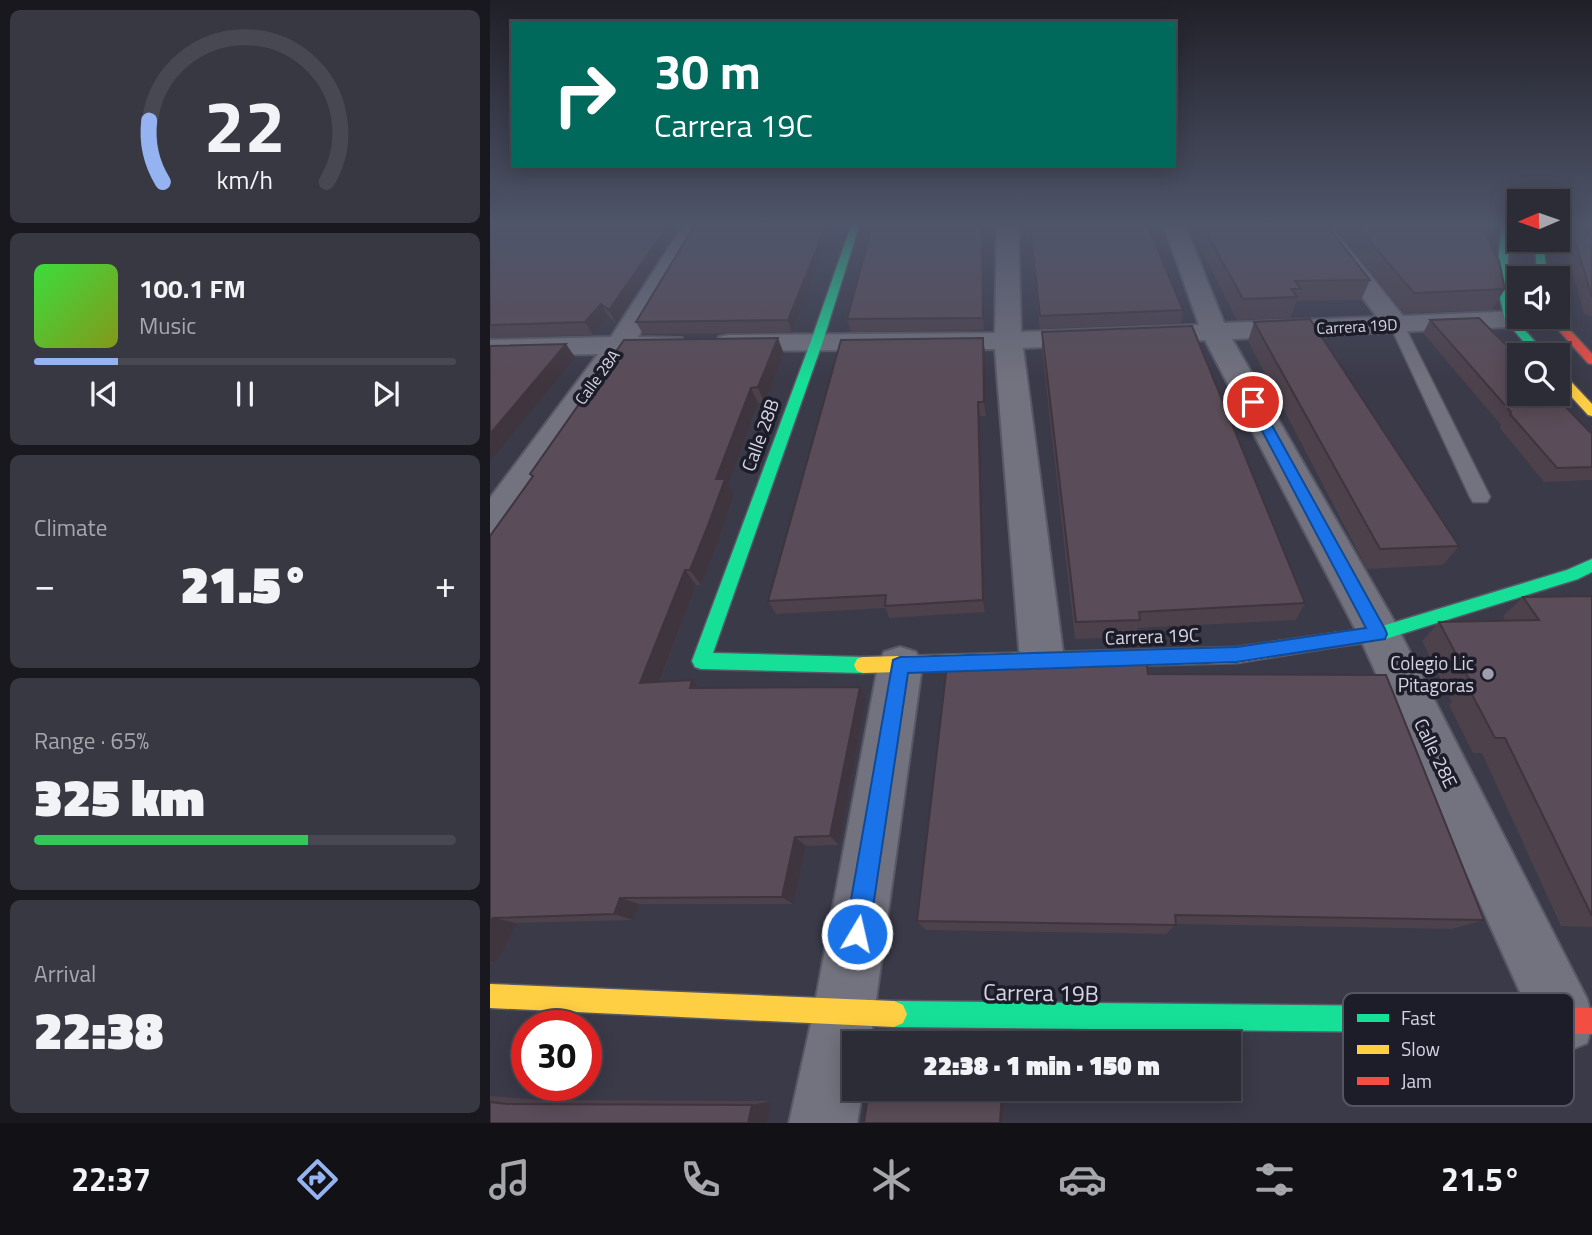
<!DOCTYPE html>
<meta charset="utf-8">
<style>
:root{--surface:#2c2c37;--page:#383842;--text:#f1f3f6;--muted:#a6a7ad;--line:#484852;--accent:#95b2f1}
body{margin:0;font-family:"Titillium Web",sans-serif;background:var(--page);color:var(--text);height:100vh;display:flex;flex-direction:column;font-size:26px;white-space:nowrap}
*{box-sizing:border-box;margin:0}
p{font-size:23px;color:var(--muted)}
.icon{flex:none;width:38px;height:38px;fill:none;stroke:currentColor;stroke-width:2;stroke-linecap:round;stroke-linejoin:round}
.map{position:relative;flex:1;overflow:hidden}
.drawer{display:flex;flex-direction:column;gap:10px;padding:10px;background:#18181e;width:490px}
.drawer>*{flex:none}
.banner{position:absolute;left:21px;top:21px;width:665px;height:147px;border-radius:0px;box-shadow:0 4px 18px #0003,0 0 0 2px var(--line);background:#00695c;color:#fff;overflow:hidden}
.needle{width:46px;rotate:268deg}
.controls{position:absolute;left:1017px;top:189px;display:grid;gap:14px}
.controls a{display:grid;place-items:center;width:63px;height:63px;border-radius:0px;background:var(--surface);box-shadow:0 4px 18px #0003,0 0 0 2px var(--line);font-size:35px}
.speed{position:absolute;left:21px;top:1010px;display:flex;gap:14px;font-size:35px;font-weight:700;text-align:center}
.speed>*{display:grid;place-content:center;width:91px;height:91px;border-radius:50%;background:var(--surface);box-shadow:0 4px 18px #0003,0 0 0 2px var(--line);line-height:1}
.speed .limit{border:10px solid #d22;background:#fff;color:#111}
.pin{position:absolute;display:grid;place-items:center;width:60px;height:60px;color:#fff;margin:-30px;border:4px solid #fff;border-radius:50%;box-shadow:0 2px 7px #0007}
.me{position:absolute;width:77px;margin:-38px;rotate:9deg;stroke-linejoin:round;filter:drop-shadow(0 0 5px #0008)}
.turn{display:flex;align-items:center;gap:24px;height:147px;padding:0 28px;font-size:32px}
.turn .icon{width:91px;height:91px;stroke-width:2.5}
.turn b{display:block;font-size:49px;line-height:60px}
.big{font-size:52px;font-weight:800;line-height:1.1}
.drawer .tile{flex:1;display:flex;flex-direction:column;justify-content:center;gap:10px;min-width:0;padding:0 24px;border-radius:10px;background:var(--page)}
.drawer .dial{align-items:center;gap:0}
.dial svg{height:182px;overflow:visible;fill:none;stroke:var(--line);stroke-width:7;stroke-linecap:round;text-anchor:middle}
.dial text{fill:var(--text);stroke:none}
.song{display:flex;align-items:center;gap:21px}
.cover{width:84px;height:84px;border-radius:10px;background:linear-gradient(135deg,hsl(120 70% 55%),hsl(70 70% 35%))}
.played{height:7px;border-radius:4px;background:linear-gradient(90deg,var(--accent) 20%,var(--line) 20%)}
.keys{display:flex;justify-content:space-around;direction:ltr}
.heat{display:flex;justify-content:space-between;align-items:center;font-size:38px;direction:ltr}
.charge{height:10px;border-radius:5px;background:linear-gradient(90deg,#34c759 65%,var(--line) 0)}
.trip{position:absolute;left:352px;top:1031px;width:399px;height:70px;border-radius:0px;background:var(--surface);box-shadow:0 4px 18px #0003,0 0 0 2px var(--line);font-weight:800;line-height:70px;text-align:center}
.tab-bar{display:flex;height:112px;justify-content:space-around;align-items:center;background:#121216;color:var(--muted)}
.tab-bar .icon{width:49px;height:49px}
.tab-bar .on{color:var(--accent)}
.tab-bar b{font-size:32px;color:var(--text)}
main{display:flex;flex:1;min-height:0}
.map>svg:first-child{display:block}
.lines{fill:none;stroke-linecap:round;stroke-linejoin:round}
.lane-casing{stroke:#585866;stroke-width:3}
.street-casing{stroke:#585866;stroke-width:4}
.fast-casing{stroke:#585866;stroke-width:3}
.slow-casing{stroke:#585866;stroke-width:3}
.jam-casing{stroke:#585866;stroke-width:3}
.lane{fill:#73737f;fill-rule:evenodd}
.street{fill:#73737f;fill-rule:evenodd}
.fast{fill:#16e098;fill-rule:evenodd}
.slow{fill:#ffcf43;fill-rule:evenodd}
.jam{fill:#f24e42;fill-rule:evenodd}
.wall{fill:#4d414c}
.shaded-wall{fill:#3f353e}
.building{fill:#5a4c58;stroke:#3f353e;stroke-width:2}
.route{fill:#1a73e8;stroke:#114b97;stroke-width:2}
.poi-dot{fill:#9e9eae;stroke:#1d1d2a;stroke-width:2.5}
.labels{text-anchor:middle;stroke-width:7;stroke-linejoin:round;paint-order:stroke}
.far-street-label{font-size:16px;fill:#d4d4e5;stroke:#1d1d2a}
.street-label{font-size:19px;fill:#d4d4e5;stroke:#1d1d2a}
.poi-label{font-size:19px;fill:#d4d4e5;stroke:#1d1d2a;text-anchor:end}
.near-street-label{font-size:23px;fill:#d4d4e5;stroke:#1d1d2a}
.key{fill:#1d1d2a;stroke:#545462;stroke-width:2}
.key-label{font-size:19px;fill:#d4d4e5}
</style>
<main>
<section class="drawer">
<div class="tile dial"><svg viewBox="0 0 100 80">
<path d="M14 69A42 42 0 1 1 86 69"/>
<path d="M14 69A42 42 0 0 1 8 42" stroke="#95b2f1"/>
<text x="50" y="56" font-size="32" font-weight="700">22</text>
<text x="50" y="72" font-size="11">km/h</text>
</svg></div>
<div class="tile">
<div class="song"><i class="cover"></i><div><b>100.1 FM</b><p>Music</p></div></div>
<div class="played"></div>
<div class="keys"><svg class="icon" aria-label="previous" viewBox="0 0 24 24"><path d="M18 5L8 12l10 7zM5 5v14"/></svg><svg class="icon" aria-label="pause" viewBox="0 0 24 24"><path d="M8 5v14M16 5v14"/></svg><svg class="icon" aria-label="next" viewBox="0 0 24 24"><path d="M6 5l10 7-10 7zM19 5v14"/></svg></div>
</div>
<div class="tile"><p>Climate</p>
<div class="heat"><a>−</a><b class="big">21.5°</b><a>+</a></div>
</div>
<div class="tile"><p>Range · 65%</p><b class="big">325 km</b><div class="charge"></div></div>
<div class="tile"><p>Arrival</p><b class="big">22:38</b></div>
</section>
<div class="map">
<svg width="1102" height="1123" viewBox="0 0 1102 1123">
<rect width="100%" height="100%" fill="#3a3a49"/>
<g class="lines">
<defs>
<path id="lane" d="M907,321L914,325L1000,497L997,502H983L980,497L900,325Z"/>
<path id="street" d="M195,223H216L148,337L192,338L196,344L192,350L137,353L13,535L0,539V498L108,354L0,356V340L121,337Z
M507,223H528L531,332L709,325L673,223H694L734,323L887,317L817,223H838L913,316L1029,311V317H1068V311L1071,312L1075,317L1071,322L1062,325L742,339L904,621L1097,999C1102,1015 1102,1027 1097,1043L1075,1052L1053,1043L871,640L715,340L533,348L574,660L567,674L552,679L537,674L530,660L505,349L239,351L229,349L225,343L229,337L239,335L505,333Z
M410,647L426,652L432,666L380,1043H364V1088H373L367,1123H299L323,1014L388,666L394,652Z"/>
<path id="fast" d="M362,223H370L333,341L223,653L373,657L379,659L382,665L379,671L373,673L211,669L205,667L202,661L321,341Z
M1011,223H1019L1017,285L1025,319L1057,355H1045L1015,320L1007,285Z
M1045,240H1053L1057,278H1047Z
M1102,559V572L1088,579L889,641L845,647L839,645L836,640L839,635L845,633L889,627L1077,570Z
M404,1001L1007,1007L1016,1011L1020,1020L1016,1029L1007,1033L404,1027L395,1023L391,1014L395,1005Z"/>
<path id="slow" d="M1068,371L1072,372L1102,404V416L1098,415L1068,382Z
M845,633L851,635L854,640L851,645L845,647L747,663L373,673L367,671L364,665L367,659L373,657L747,647Z
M0,984L404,1001L413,1005L417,1014L413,1023L404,1027L0,1008Z"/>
<path id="jam" d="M1057,317H1068L1102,354V364L1098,363Z
M1007,1007L1102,1008V1034L1007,1033L998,1029L994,1020L998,1011Z"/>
</defs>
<use href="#lane" class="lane-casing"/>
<use href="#street" class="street-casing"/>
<use href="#fast" class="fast-casing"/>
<use href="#slow" class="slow-casing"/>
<use href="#jam" class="jam-casing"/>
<use href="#lane" class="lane"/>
<use href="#street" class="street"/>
<use href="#fast" class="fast"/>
<use href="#slow" class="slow"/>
<use href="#jam" class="jam"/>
</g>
<path class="wall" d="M193,223L126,323L118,316L103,335L0,338V230Z
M492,223L494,330L361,332L357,319Z
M531,223L693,310L691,323L550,329L540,241L531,236Z
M698,223H835L880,280L871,300L807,301L800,318L747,320Z
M842,223H1003L996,235H995L1015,289L1002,310L914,313Z
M1074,223H1102V316L1094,314L1073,236L1075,234H1074Z
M342,230L302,333L153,334L146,322Z
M940,320L1024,387L1029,376V394L1102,434V480L1054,482L1010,428L1011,425L933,333Z
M764,322L969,546L953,565L877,569L758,341Z
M552,332L815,603L806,620L648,628L646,637L585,639L552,350Z
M493,338L496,416H490L495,612L399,618L396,608L286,614L278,601Z
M294,354L274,403H268L238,485L244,494L227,544L211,585H206L170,682L209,688L376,699L349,845L316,846L303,904H149L143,920L27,923L6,963H0V536L42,477L40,474Z
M1102,596V927L1071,926L992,753H983L959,705L962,702L932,641L949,622L1016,621L1013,616L1033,597Z
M658,674L994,920L962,929L686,924L676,934L436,930L427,921Z
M379,1088L515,1089L512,1123H374Z
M0,1096L52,1100L281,1101L277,1123H0Z"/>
<path class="shaded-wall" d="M180,223H193L126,323L119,310Z
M337,223H341L342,230L302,333L298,320Z
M492,223V227L494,330L493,318Z
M111,304L118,316L103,335L95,322Z
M288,338L294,354L274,403L268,387Z
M493,338L495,352L496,416L494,402Z
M76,344L85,357L0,461V434Z
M261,388L268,403L238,485L244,494L227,544L211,585L200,570L226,479Z
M488,402L490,416L495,612L493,600Z
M195,570L206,585L164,696L150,683Z
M202,680L215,693L200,688Z
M370,687L376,699L349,845L340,836Z
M305,837L316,846L303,904L292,897Z
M130,898L149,904L143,920L124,914Z
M3,918L27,923L6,963L0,962V922Z
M515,1089L512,1123H510L512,1091Z
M281,1101L277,1123H258L262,1105Z"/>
<path class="building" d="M7,223H180L119,310L111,304L95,322L0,325V230Z
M206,223H337L298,320L146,322Z
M383,223H492L493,318L357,319Z
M657,223L693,310L550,316L540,228L531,223Z
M711,223H835L880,280L805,281L811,289H801L807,297L753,299Z
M864,223H989L1009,261L1015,289L924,293Z
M1083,223H1102V227Z
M1080,225L1102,237V297Z
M989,318L1018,347L1025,398L1029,387V394H1063L1102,434V467L1067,468L1020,414L1021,412L940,320Z
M820,319L969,546L890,549L764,322Z
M702,326L815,603L649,612L650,620L586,622L552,332Z
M288,338L268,387L261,388L226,479H235L217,528L200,570H195L150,683L202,680L200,688L370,687L340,836L305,837L292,897L130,898L124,914L3,918L0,922V536L43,476L40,474L134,340Z
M493,338L494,402H488L493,600L395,606L396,595L278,601L351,340Z
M76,344L0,434V346Z
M1102,596V916L1015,738H1005L979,689L984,688L949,622L1049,620L1033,597Z
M656,658L658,674L896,675L994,920L685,915L686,925L427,921L457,665Z
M379,1088H461L512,1091L510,1123H374Z
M0,1102L17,1104L262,1105L258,1123H0Z"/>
<linearGradient id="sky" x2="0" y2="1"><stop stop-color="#202028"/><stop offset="0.59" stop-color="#4f556a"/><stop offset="1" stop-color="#4f556a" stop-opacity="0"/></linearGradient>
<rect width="1102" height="381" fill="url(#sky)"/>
<path class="route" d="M763,398L769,402L895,629L897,634L895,639L747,662L418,673L379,934L375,942L367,946L359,942L355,934L403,660L410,657L747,647L876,628L757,402Z"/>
<circle class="poi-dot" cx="998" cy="674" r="7"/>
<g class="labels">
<g class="far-street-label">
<text transform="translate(867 326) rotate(-3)" y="6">Carrera 19D</text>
<text transform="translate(107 377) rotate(-54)" y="6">Calle 28A</text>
</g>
<g class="street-label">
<text transform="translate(270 435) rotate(-70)" y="7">Calle 28B</text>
<text transform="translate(662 636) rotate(-2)" y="7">Carrera 19C</text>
<text transform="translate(946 753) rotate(64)" y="7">Calle 28E</text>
</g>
<g class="poi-label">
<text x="984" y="670">Colegio Lic<tspan x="984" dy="22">Pitagoras</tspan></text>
</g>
<g class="near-street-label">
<text transform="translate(551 993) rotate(1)" y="8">Carrera 19B</text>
</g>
</g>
<rect x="853" y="993" width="231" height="113" rx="10" class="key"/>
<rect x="867" y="1014" width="32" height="8" fill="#16e098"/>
<rect x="867" y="1045" width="32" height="9" fill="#ffcf43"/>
<rect x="867" y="1077" width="32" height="8" fill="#f24e42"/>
<g class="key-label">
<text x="911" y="1025">Fast</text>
<text x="911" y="1056">Slow</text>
<text x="911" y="1088">Jam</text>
</g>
</svg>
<div class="controls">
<a><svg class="needle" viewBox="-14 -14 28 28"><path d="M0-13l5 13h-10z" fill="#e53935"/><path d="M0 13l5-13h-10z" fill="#a6a7ad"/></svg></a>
<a><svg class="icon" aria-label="sound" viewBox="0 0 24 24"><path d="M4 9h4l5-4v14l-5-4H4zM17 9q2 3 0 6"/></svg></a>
<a><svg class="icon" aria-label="search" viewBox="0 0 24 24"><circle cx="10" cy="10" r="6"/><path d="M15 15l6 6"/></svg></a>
</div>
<div class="speed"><div class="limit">30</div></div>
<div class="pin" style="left:763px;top:402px;background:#d93025"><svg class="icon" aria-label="arrive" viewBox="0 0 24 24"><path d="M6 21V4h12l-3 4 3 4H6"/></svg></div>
<svg class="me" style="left:367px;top:934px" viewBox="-20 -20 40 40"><circle r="17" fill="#1a73e8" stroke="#fff" stroke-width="3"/><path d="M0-11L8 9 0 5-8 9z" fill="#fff"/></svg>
<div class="trip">22:38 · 1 min · 150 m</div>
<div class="banner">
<div class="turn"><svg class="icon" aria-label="right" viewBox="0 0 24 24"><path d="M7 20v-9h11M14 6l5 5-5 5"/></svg><div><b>30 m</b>Carrera 19C</div></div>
</div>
</div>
</main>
<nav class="tab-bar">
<b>22:37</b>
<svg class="icon on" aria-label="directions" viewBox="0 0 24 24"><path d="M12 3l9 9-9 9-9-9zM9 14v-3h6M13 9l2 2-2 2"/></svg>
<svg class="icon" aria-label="music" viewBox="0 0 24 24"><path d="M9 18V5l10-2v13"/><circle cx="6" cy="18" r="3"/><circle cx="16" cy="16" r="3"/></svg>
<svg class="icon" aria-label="phone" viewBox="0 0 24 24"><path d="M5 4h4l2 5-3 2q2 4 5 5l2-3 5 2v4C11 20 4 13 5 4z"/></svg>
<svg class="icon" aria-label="climate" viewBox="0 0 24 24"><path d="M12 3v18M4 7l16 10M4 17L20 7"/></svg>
<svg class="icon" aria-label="car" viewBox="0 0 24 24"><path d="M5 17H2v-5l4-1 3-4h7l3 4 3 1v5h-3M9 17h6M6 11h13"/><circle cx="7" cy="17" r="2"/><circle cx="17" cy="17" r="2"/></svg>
<svg class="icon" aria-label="filters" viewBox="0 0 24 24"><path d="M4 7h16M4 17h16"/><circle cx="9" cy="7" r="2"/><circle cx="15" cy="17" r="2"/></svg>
<b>21.5°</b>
</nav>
